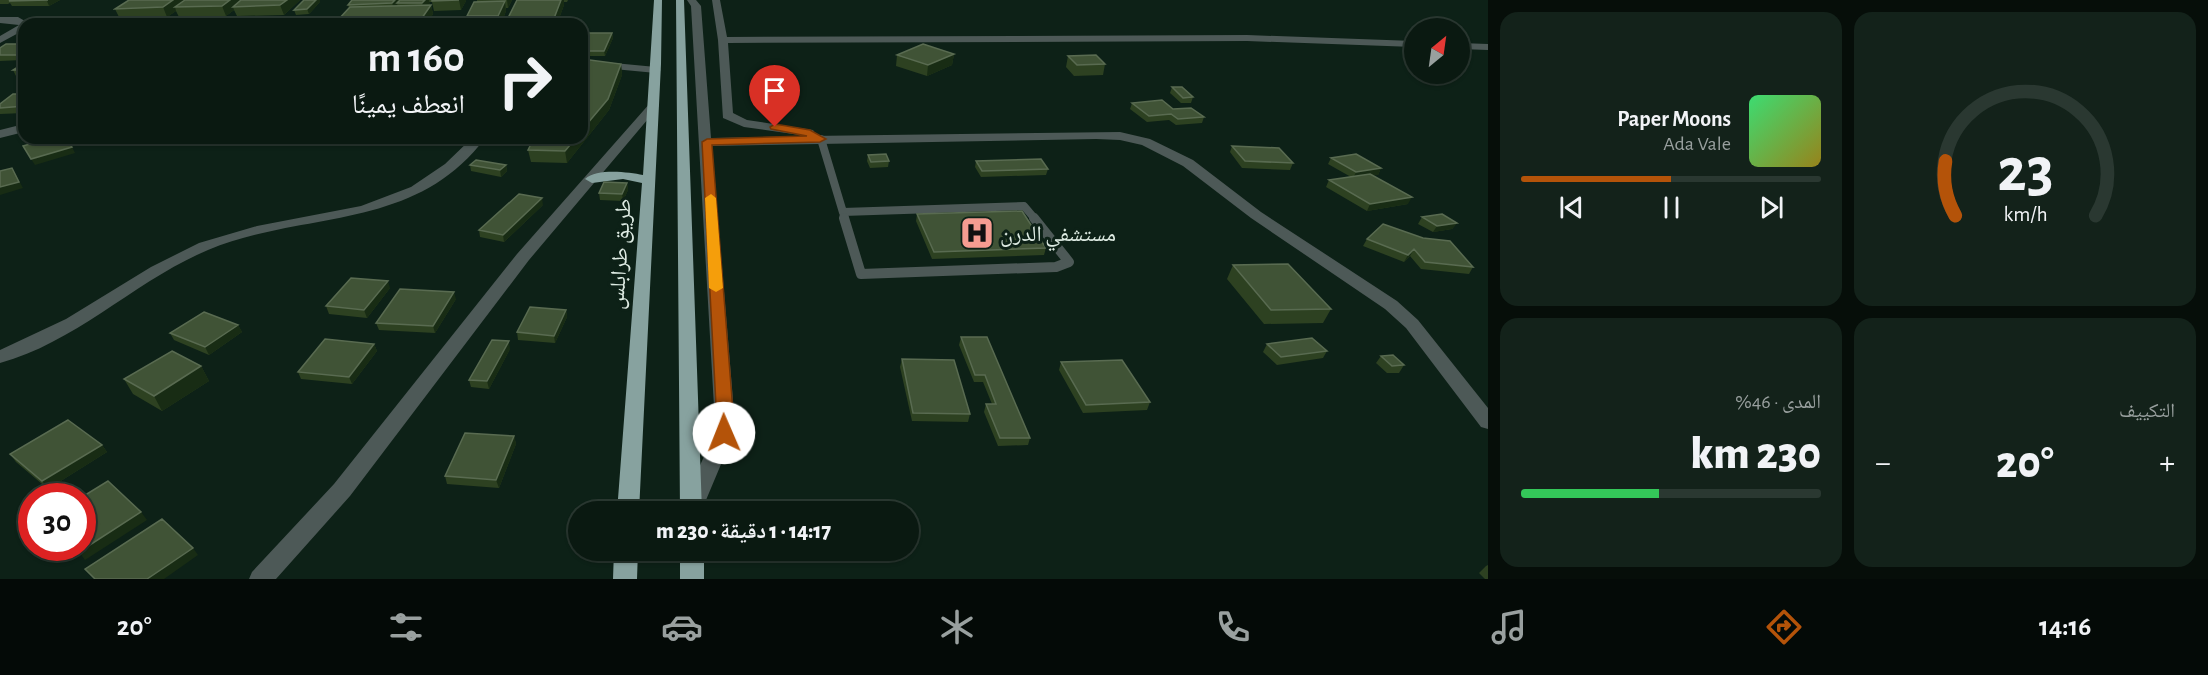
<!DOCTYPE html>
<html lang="ar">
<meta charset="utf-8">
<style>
:root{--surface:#0a1911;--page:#13221a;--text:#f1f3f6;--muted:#99a09f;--line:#2a3831;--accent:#b45309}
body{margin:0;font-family:"Alegreya Sans","Noto Naskh Arabic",sans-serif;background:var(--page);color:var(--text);direction:rtl;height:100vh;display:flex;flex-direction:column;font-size:22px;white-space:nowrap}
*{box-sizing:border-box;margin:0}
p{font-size:20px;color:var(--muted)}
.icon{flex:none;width:33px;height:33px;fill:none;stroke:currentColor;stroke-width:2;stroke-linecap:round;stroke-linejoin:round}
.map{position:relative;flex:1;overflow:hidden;direction:ltr}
.details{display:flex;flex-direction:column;gap:12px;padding:12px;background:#060e09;width:720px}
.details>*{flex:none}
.guide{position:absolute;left:18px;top:18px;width:570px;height:126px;border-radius:18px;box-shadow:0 2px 4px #0004,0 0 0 2px var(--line);direction:rtl;background:#0a1911;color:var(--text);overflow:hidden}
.needle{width:39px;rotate:29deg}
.controls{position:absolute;left:1404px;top:18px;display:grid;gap:12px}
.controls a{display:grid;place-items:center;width:66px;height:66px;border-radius:50%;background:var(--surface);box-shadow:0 2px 4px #0004,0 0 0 2px var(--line);font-size:30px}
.speed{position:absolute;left:18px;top:483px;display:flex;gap:12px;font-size:30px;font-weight:700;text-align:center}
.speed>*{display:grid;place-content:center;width:78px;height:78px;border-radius:50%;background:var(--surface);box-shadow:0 2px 4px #0004,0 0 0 2px var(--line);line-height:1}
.speed .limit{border:9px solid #d22;background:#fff;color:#111}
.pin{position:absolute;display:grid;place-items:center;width:51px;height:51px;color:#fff;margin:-62px -26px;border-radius:50% 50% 50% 0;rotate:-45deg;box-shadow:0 0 6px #0007}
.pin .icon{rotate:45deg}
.me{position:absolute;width:66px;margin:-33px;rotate:359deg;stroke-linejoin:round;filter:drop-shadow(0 0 4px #0008)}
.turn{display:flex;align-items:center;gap:21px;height:126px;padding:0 24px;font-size:27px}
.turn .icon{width:78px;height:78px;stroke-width:2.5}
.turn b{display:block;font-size:42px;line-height:51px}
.big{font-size:45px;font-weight:800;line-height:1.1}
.details .card{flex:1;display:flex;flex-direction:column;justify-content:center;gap:9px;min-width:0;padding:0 21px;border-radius:18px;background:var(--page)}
.details .dial{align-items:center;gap:0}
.dial svg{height:156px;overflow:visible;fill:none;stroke:var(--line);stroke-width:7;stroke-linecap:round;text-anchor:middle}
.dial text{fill:var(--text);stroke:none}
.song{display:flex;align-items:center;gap:18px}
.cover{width:72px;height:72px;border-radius:9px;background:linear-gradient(135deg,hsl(140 70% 55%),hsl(50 70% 35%))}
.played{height:6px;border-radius:3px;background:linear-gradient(90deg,var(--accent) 50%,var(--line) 50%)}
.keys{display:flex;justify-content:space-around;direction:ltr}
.heat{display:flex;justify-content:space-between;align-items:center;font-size:33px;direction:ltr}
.charge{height:9px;border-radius:4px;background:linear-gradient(90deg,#34c759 46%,var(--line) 0)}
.details .tiles{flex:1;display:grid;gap:12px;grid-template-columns:repeat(2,1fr)}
.trip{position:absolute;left:568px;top:501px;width:351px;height:60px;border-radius:30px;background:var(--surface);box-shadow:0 2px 4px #0004,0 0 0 2px var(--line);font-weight:800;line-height:60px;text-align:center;direction:rtl}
.tab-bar{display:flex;height:96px;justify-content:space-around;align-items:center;background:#040a07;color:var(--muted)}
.tab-bar .icon{width:42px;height:42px}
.tab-bar .current{color:var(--accent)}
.tab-bar b{font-size:27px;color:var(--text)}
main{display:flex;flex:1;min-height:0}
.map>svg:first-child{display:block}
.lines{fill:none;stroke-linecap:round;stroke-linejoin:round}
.service-far1{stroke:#4d5957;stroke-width:8}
.service{stroke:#4d5957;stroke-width:10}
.minor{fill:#4d5957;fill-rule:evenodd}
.trunk{fill:#87a29f;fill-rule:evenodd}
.wall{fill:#2d4121}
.shaded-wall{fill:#182c14}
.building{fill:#405336;stroke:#596b51;stroke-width:1.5}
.route{fill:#b45309;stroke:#753606;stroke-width:1.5}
.slow{fill:#f59e0b}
.labels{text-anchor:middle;stroke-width:6;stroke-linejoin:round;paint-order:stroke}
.poi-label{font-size:22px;fill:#deebe3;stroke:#0d2117;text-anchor:start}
.street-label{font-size:22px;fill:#deebe3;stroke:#0d2117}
</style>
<main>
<section class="details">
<div class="tiles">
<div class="card dial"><svg viewBox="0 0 100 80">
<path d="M14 69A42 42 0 1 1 86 69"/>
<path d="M14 69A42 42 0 0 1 9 41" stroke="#b45309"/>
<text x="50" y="56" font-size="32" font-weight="700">23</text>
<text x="50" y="72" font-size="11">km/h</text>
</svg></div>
<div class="card">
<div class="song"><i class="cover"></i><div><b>Paper Moons</b><p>Ada Vale</p></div></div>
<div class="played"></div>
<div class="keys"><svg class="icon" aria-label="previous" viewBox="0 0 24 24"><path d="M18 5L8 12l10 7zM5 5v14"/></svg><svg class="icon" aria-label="pause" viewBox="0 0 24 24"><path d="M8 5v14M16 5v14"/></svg><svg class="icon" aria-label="next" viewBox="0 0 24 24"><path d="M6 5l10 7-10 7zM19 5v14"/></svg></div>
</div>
<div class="card"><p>التكييف</p>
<div class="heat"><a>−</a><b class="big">20°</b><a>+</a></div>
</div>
<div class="card"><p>المدى · 46%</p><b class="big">230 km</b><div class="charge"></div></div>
</div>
</section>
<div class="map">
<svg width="1488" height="579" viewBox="0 0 1488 579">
<rect width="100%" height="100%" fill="#0d2117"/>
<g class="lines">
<path class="service-far1" d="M821,139L845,219
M843,212L1024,206L1035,219"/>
<path class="service" d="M844,218L861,274L1056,267L1069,262L1034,218"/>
<path class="minor" d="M687,0H696L701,6L711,138L807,136L744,127L723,118L718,40L712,0H720L727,37L1247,35L1414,41V47L1247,41L728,43L733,113L747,120L813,130L815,133L810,136L1120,132L1150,139L1193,160L1261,212L1397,301L1418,320L1488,408V429L1481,427L1406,328L1385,309L1251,218L1183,166L1142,145L1120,140L1096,139L712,146L735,424L727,450L701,512H683L681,507L707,450L715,424L691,6Z
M0,17H18L30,24H24V30L0,43V36L19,25L0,23Z
M1460,43L1488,44V50L1460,49Z
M582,60L656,67L661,70L656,73L582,66Z
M655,101L659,102V106L529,260L350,496L276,579H249L252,572L334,484L517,254L651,102Z
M24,124V132L0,138V130Z
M472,138H485C415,232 304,210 208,250C136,280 77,342 0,363V350L66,319L151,267L199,243L257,226L361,206L411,187L445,164Z"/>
<path class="trunk" d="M654,0H662L661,64L639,512H617L642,183L623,179L592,183L585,179C597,168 628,172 643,175Z
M676,0H684L702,512H680Z
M614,550H638L637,579H613Z
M680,550H704V579H680Z"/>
</g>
<path class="wall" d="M0,0H60L49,6H12L10,3L8,4H0Z
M300,0L284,15L237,16L234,10L226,16L179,17L176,11L167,17L120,19L115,9Z
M352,0H466V1L461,10L434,11L432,2H429L430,5H431L433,14L427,24H338L337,21L349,8L348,5Z
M477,0H512L508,8H506V11L501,24H468L467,16L477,2Z
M517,0H568L567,2H564V5L557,24H507L506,22Z
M320,2L309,14L296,15L294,10Z
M612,33L613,38L605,56H582V39Z
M24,44V58L22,60L0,61V48Z
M954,54L952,65L927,76L896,66L897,55Z
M1068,56L1105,64L1103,75L1074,76L1066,67Z
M24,63V76H16L13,70Z
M621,64L622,75L609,110L567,163L531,162L528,150Z
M1172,87L1193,97L1191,103H1181L1170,93Z
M24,94V113L0,114V104Z
M1132,103L1173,109L1204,117L1202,123L1176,125L1169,120L1147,122L1130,109Z
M1232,146L1293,163L1290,170L1242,168L1230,152Z
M868,155L889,161L888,167L870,168L867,161Z
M1331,158L1381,168L1378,175H1373L1408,204L1367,211L1326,187L1329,180L1351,177L1328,164Z
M976,161L1048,169L1046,175L981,177L975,167Z
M470,165H506L507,171L501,177L471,171Z
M627,183L628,190L623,201L600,200L599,193Z
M543,205L504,242L480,237L479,230Z
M917,214L1046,248L1044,255L932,259L916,221Z
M1422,217L1457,223L1452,229L1433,232L1418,224Z
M1383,224L1473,267L1469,274L1421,269L1410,256L1404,262L1363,246L1367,239Z
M1233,265L1331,309L1323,323L1264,324L1227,279Z
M390,288L367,318L329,314L326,306Z
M456,299L435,333L379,330L376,323Z
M566,310L567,317L555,343L518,340L517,332Z
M238,325L242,332L209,355L174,340L170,333Z
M961,337L1030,438L1028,445L998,446L984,412L986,404H992L983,382H974L959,345Z
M374,344L377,351L352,384L301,379L298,372Z
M1267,344L1327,351L1323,358L1277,365L1263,352Z
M510,349L489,389L471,387L469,380Z
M1381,356L1404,365L1399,373H1387L1376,363Z
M902,359L970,414L968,422L912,421L900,367Z
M1061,362L1150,402L1147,410L1083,413L1059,370Z
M201,366L209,381L162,411L133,394L124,379Z
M514,436L516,444L499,488L447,484L445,476Z
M102,445L107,452L48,489L16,462L10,454Z
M1488,565V579H1485L1479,573L1486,566Z"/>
<path class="shaded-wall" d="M48,0H60L49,6L47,1Z
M173,0H190L175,7L176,11L167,17L163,7Z
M230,0H246L233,7L234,10L226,16L222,6Z
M287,0H300L284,15L280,5Z
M316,0H320V2L309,14L307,9Z
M395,0H399V3H397L398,8L395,13L392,3Z
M425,0H429L430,5L424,13L422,3Z
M459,0H466V1L461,10Z
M507,0H512L508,8Z
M561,0H564V5L557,24H554L553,21Z
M505,1L506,11L501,24H500L498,16Z
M431,5L433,14L427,24H423L422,18Z
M612,33L613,38L605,56L604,51Z
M24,51V58L22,60L19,55Z
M954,54L952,65L927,76L928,65Z
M621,64L622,75L609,110L567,163L565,151L576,138H582V130Z
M72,147L75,153L35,165L31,159Z
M506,165L507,171L501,177L500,170Z
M12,168L23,188L0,195V187Z
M1381,168L1378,175L1353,178L1356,172Z
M627,183L628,190L623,201L622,194Z
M1412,197L1408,204L1367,211L1370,204Z
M542,198L543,205L504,242L503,235Z
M1457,223L1452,229L1433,232L1437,226Z
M1414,249L1410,256L1404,262L1408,255Z
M388,281L390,288L367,318L364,310Z
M454,292L456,299L435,333L433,326Z
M566,310L567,317L555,343L554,336Z
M238,325L242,332L209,355L205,347Z
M509,341L510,349L489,389L487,381Z
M374,344L377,351L352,384L349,377Z
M201,366L209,381L162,411L154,396Z
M514,436L516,444L499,488L496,480Z
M102,445L107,452L48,489L42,481Z
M141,512L147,520L85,560L79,552Z
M193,548L198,555L164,579H147Z"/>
<path class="building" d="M11,0H48L9,1Z
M129,0H173L163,7L115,9Z
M185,0H230L222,6L175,7Z
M241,0H287L280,5L233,7Z
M304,0H316L307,9L294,10Z
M352,0H395L392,3L348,5Z
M400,0H425L422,3H397Z
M432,0H459L432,1Z
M517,0H561L553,21L506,22Z
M505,1L498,16H467L474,2Z
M431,5L422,18L337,21L350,7Z
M585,33H612L604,51H582V39Z
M6,44H24V51L19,55H0V48Z
M923,44L954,54L928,65L897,55Z
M1096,55L1105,64L1077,65L1068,56Z
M582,59L621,64L608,99L582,130Z
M24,63V70H13Z
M1172,87H1182L1193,97L1183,98Z
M13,94H24V106L0,108V104Z
M1162,100L1173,109L1191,108L1204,117L1178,119L1171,114L1149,116L1132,103Z
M51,138H65L72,147L31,159L23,146Z
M534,138H576L565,151L528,150Z
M1232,146L1279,148L1293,163L1245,161Z
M886,154L889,161L871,162L868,155Z
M1356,154L1381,168L1356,172L1331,158Z
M1041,159L1048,169L982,171L976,161Z
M476,160L506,165L500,170L470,165Z
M12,168L19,182L0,187V171Z
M1370,174L1412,197L1370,204L1329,180Z
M604,182L627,183L622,194L599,193Z
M519,194L542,198L503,235L479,230Z
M1022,211L1046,248L934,252L917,214Z
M1442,214L1457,223L1437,226L1422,217Z
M1383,224L1423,238L1450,241L1473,267L1425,262L1414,249L1408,255L1367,239Z
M1288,264L1331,309L1271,310L1233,265Z
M351,278L388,281L364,310L326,306Z
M400,289L454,292L433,326L376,323Z
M530,307L566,310L554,336L517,332Z
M204,312L238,325L205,347L170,333Z
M961,337H987L1030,438H1000L986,404H996L985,375H975Z
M1312,338L1327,351L1281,357L1267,344Z
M325,339L374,344L349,377L298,372Z
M492,340L509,341L487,381L469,380Z
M172,351L201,366L154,396L124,379Z
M1393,355L1404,365L1392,366L1381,356Z
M902,359L954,360L970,414L913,413Z
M1122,360L1150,402L1086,405L1061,362Z
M68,420L102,445L42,481L10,454Z
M465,433L514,436L496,480L445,476Z
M108,481L141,512L79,552L74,548H82V497Z
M162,519L193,548L147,579H95L85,569Z"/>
<path class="route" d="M775,124L810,130L826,139L820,142L712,145L734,424L730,437L724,439L718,437L716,433L717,424L702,142L707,139L807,136L771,129L770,127Z"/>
<path class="slow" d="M711,194L716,198L723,288L716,292L709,288L705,198Z"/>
<defs>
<symbol id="hospital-square" viewBox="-11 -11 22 22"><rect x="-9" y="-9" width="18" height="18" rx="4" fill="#f59c91" stroke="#0d2117"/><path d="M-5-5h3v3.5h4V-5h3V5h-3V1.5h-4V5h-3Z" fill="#111"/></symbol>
</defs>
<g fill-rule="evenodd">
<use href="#hospital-square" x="958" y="214" width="38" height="38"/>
</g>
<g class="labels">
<g class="poi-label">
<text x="1000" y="241">مستشفي الدرن</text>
</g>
<g class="street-label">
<text transform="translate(619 254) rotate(-86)" y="8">طريق طرابلس</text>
</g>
</g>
</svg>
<div class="controls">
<a><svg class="needle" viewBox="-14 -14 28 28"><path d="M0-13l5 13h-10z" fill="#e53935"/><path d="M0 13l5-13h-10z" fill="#99a09f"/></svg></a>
</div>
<div class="speed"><div class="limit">30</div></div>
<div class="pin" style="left:775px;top:127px;background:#d93025"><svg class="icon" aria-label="arrive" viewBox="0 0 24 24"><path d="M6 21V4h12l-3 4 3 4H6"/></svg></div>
<svg class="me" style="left:724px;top:433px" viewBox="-20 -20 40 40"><circle r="19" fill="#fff"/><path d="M0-13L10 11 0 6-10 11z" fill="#b45309"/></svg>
<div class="trip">14:17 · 1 دقيقة · 230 m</div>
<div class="guide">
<div class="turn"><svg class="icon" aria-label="right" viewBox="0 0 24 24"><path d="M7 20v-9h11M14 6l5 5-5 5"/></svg><div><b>160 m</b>انعطف يمينًا</div></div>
</div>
</div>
</main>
<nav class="tab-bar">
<b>14:16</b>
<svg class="icon current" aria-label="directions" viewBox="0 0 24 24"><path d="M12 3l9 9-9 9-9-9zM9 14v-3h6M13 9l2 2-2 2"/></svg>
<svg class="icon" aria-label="music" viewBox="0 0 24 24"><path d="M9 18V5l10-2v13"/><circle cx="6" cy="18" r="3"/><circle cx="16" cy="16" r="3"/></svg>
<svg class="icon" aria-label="phone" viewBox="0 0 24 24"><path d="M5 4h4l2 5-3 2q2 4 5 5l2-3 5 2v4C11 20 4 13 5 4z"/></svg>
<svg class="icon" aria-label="climate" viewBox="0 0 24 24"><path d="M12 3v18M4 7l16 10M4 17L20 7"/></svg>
<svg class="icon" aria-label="car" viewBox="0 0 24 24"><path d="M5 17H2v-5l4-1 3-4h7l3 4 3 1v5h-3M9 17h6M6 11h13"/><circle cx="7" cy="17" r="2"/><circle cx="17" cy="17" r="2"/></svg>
<svg class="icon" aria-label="filters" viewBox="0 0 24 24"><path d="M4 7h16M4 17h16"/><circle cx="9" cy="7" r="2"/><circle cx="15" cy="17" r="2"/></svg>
<b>20°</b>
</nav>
